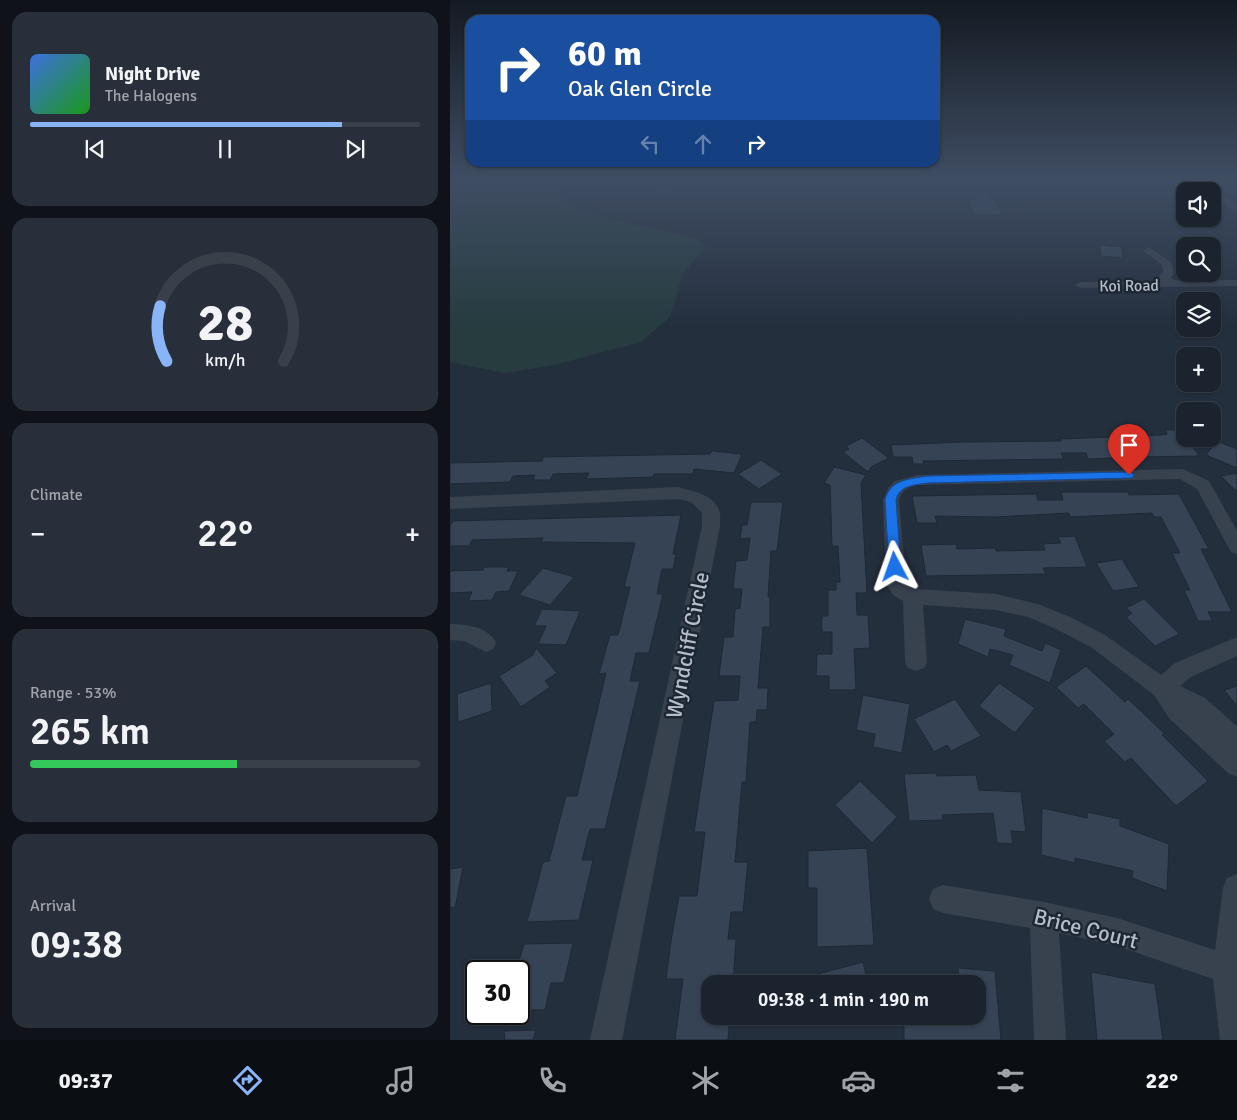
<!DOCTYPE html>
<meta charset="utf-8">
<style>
:root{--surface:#1b232e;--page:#282f3a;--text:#f1f3f6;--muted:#a0a4aa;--line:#39404a;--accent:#8ab4f8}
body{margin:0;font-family:Signika,sans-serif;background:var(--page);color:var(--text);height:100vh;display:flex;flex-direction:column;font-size:19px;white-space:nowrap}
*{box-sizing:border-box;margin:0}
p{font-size:16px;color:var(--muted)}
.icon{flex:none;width:28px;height:28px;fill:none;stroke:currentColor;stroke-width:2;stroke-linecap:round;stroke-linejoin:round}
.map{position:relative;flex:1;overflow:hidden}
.sheet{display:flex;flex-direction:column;gap:12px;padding:12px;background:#0f1319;width:450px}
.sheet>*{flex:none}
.guide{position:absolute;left:15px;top:15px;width:475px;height:152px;border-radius:15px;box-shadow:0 1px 4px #0004,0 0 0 1px var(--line);background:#1a4fa0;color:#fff;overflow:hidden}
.fabs{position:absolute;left:726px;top:182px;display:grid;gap:10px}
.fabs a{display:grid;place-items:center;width:45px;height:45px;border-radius:10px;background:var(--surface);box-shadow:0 1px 4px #0004,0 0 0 1px var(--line);font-size:25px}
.speed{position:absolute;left:15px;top:960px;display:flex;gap:10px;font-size:25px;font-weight:700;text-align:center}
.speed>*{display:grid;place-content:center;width:65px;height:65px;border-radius:50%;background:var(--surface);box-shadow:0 1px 4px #0004,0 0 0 1px var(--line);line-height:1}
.speed .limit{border:2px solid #111;border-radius:8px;background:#fff;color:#111}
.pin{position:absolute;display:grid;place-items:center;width:42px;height:42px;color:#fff;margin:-51px -21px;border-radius:50% 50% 50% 0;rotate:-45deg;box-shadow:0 0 5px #0007}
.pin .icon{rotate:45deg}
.me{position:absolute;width:55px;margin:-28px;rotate:356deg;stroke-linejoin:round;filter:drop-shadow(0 0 4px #0008)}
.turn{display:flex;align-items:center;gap:18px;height:105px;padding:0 20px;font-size:22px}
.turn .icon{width:65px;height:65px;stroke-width:2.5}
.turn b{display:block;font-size:35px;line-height:42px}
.lanes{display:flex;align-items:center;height:48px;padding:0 20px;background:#0003;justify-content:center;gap:25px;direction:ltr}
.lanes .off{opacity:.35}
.big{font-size:38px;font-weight:600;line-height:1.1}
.sheet .card{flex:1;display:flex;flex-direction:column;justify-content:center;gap:8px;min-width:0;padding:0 18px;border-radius:15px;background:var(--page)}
.sheet .dial{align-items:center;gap:0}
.dial svg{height:130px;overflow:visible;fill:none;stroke:var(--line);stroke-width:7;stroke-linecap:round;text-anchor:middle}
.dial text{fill:var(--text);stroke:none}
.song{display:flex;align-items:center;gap:15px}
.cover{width:60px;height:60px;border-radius:8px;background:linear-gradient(135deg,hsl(220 70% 55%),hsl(120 70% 35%))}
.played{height:5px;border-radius:2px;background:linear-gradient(90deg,var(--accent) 80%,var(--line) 80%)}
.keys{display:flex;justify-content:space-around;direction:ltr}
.heat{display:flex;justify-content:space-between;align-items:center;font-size:28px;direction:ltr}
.charge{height:8px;border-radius:4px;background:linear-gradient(90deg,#34c759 53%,var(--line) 0)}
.trip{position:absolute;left:251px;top:975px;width:285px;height:50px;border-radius:15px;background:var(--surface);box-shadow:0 1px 4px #0004,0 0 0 1px var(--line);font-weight:600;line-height:50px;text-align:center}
.tab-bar{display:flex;height:80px;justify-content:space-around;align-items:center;background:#0b0e12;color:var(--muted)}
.tab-bar .icon{width:35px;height:35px}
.tab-bar .current{color:var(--accent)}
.tab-bar b{font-size:22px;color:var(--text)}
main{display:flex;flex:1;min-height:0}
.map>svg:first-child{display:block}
.green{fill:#263c3f}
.building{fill:#364354;stroke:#1f2835}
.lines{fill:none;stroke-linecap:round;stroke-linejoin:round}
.minor{fill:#38414e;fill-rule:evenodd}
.route{fill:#1a73e8;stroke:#114b97}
.labels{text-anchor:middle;stroke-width:5;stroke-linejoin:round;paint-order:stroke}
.far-street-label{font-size:16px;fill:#b4bcc9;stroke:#1d2633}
.near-street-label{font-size:22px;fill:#b4bcc9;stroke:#1d2633}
</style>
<main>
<section class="sheet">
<div class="card">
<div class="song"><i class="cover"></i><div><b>Night Drive</b><p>The Halogens</p></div></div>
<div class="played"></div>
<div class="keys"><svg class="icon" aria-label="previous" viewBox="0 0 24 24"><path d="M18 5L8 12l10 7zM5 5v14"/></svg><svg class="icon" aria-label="pause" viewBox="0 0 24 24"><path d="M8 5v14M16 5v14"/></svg><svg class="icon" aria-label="next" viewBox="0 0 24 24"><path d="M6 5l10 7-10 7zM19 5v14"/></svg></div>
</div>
<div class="card dial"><svg viewBox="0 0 100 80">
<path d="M14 69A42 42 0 1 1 86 69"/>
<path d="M14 69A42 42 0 0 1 10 35" stroke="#8ab4f8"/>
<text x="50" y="56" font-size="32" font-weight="700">28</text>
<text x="50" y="72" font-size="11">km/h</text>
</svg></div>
<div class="card"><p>Climate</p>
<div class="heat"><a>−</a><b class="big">22°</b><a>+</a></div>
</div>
<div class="card"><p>Range · 53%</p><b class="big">265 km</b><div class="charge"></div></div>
<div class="card"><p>Arrival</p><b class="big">09:38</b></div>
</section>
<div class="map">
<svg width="787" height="1040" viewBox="0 0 787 1040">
<rect width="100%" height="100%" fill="#242f3e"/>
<path class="green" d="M0,180H96C102,188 109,197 117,202C149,222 209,228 246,238L254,243L255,249L243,261L233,274L220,317L191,342L104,365L55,373L0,362Z
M756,180H787V194H775Z"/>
<path class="building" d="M215,180H226L221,193H209Z
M524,193H537L540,199H544L553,215H524L518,199H527Z
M650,245L672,247L673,258L651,256Z
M715,430H732L735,439H738L749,456L687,457L684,452H660L663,458L638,459L636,453H611L614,459L473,461L474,464H463L462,457H443L441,445L513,442L611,441L610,439L711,435L717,434Z
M412,438L439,458L421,467L418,472L393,452L399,449L396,446Z
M767,441L787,449V468L756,455Z
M262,451L292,454L284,473L244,469L243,474H204L203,477L136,479L139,473L103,474L100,480H83L85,475L63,476L60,482L0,484V463L92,461L93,457L260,454Z
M311,460L332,474L309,489L288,474Z
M384,467L416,475L411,483L417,593H406L407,615H418L420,648L404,649L406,690H379V676H366L367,654H382V632H372V616H378V590H386V582H390L388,546H382L380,485L374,483Z
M787,473V492L771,476Z
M611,492H678L679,495L729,494L759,549H751L782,612H758L763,621H748L734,590H740L722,553H730L711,517H704L702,513L620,517L619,513L546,517L485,516L487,523H467L462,496L586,494L588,500H613Z
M301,502H333L327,551H321L318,597H320V627H313L308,688H318L317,710H307L306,722H300L296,782H292L285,862H298L293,912H281L278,939H286L283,984H260V1016H280L278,1040H225L233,979H216L221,941L229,896H247L255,832H244L264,701L288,700L290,676H269L274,637H283L285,609L290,608L292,589H283L286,561L297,560L300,538L290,539L292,525H297Z
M231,515L223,554H226L223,569H212L207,594H213L199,653H186L180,681H190L155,829H140L132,860H143L129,920L77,922L93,862L99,861L116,796H127L156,673L149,674L160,635H168L180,587H174L185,543L91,542L93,538L22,540L19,546H0V526L3,521Z
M625,536L637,567L593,568L596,574L476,576L471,545L506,544L507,549L545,548L546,551L595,550L593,544L611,543L608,537Z
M672,559L689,587L663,591L646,563Z
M34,567H59L57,571H68L59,591L46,592L42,600L18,601L22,592L0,593V571L33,570Z
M93,568L124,577L100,605L69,595Z
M694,599L729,634L705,646L676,617L682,613L676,608Z
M92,609L130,611L116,645L88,644L96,626H84Z
M515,619L556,629L554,636L592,651L595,643L611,650L600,683L559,665L563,655L540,649L538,657L508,644Z
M86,648L107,673L95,681L100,687L71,707L49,676L83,655Z
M636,666L675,702L678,699L714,733L712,735L758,781L726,806L681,758L675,762L654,741L664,734L634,704L628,708L606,687Z
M41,683L42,711L8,722L7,694Z
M549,683L585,708L565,733L529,706Z
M787,686V706L774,690Z
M413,695L460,704L452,753L423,747L425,734L406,730Z
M505,699L531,736L501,751L497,745L484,752L464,719Z
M486,773L487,776L526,775L529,790L571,792L576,832L561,831L563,844L547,843L543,813L492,815L493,820L459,821L454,774Z
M410,781L447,817L422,843L385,805Z
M592,808L637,818V812L670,819V826L719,844L717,891L682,878L683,871L625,858V863L591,855Z
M417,848L424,945L367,947V888H358V851Z
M13,867L5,908L0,907V869Z
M123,943L114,983H101L95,1010H69V971H66L74,944Z
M413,962L418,984H347L346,980Z
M508,968L545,971L551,1040H454V1016H528V984H509Z
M641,972L705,984L713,1040H647Z
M86,1030L83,1040H55L54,1031Z"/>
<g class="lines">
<path class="minor" d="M743,180H752L787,205V212L762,195V191H757Z
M699,247L721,262L724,273L721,278L724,280H787V286L631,288L625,285L631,282L710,281L708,278L713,272L712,265L695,252L694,250Z
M733,469L759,481L787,531V554L781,552L747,489L730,479L468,485C458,487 452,490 449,500L456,583L466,589L546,594L588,604L620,617L655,635L711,675L725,663L787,637V656L741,677L730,686L755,698L787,726V777L778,773L719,718L704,695L641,647L606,629L578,617L546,610L473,605L477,662L474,668L466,671L458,668L455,662L453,601L443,595L436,584L433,500L439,487L445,481L468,475Z
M228,487C242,491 263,494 269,510C271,514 270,521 270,526L172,1040H140L252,526V513L241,502L228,499L0,509V497Z
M0,624C16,624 39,627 46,643L43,649L36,652L14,641L0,640Z
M787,874V1040H770L763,979L667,946L609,933L616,1040H584L580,928L493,913L483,909L479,899L483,889L493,885L594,902L667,918L765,950L773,888L777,878Z"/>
</g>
<linearGradient id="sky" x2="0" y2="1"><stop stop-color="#141a22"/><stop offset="0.55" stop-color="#3f4d63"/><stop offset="1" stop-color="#3f4d63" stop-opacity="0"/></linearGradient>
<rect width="787" height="326" fill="url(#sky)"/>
<path class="route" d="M679,472L682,473L684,475L682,478L478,483C465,485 449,485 446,500L451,567L449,571H441L439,567L435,500C440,479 460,479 478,476Z"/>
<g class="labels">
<g class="far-street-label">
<text transform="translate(679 285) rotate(-1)" y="6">Koi Road</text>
</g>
<g class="near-street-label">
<text transform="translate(237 645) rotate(-79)" y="8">Wyndcliff Circle</text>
<text transform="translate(636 928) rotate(14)" y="8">Brice Court</text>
</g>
</g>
</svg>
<div class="fabs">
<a><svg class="icon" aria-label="sound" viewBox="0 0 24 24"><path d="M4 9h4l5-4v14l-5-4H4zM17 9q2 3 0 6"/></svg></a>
<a><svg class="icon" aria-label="search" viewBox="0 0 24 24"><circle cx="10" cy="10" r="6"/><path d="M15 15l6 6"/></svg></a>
<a><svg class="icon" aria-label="layers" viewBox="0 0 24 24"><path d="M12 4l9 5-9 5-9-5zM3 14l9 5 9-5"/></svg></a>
<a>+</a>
<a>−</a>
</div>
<div class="speed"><div class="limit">30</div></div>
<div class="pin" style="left:679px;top:475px;background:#d93025"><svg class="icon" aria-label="arrive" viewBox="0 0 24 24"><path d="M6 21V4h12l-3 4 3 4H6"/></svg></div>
<svg class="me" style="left:445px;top:567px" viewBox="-20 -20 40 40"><path d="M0-17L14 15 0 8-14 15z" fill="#1a73e8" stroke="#fff" stroke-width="4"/></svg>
<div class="trip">09:38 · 1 min · 190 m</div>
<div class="guide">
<div class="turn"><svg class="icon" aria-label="right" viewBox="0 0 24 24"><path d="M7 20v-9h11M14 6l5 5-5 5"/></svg><div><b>60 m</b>Oak Glen Circle</div></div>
<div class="lanes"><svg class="icon off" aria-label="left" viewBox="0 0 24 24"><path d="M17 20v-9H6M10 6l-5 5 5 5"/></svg><svg class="icon off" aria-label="ahead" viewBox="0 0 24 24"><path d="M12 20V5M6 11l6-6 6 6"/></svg><svg class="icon" aria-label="right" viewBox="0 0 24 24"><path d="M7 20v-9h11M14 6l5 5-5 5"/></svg></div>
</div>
</div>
</main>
<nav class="tab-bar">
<b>09:37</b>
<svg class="icon current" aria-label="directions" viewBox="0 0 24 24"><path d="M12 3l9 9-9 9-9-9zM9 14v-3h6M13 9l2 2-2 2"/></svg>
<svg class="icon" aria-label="music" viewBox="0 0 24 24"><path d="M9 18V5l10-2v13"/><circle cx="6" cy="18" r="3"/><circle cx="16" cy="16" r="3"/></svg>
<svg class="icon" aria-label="phone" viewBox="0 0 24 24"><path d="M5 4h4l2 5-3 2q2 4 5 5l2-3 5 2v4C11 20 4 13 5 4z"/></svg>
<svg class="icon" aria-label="climate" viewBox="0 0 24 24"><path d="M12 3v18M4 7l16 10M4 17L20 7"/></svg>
<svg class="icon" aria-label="car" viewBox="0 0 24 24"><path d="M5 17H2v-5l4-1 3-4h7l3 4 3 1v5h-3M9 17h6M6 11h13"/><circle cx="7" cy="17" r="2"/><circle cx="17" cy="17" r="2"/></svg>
<svg class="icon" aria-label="filters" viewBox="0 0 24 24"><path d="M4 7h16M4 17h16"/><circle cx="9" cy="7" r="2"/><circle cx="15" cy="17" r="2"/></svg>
<b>22°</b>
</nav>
